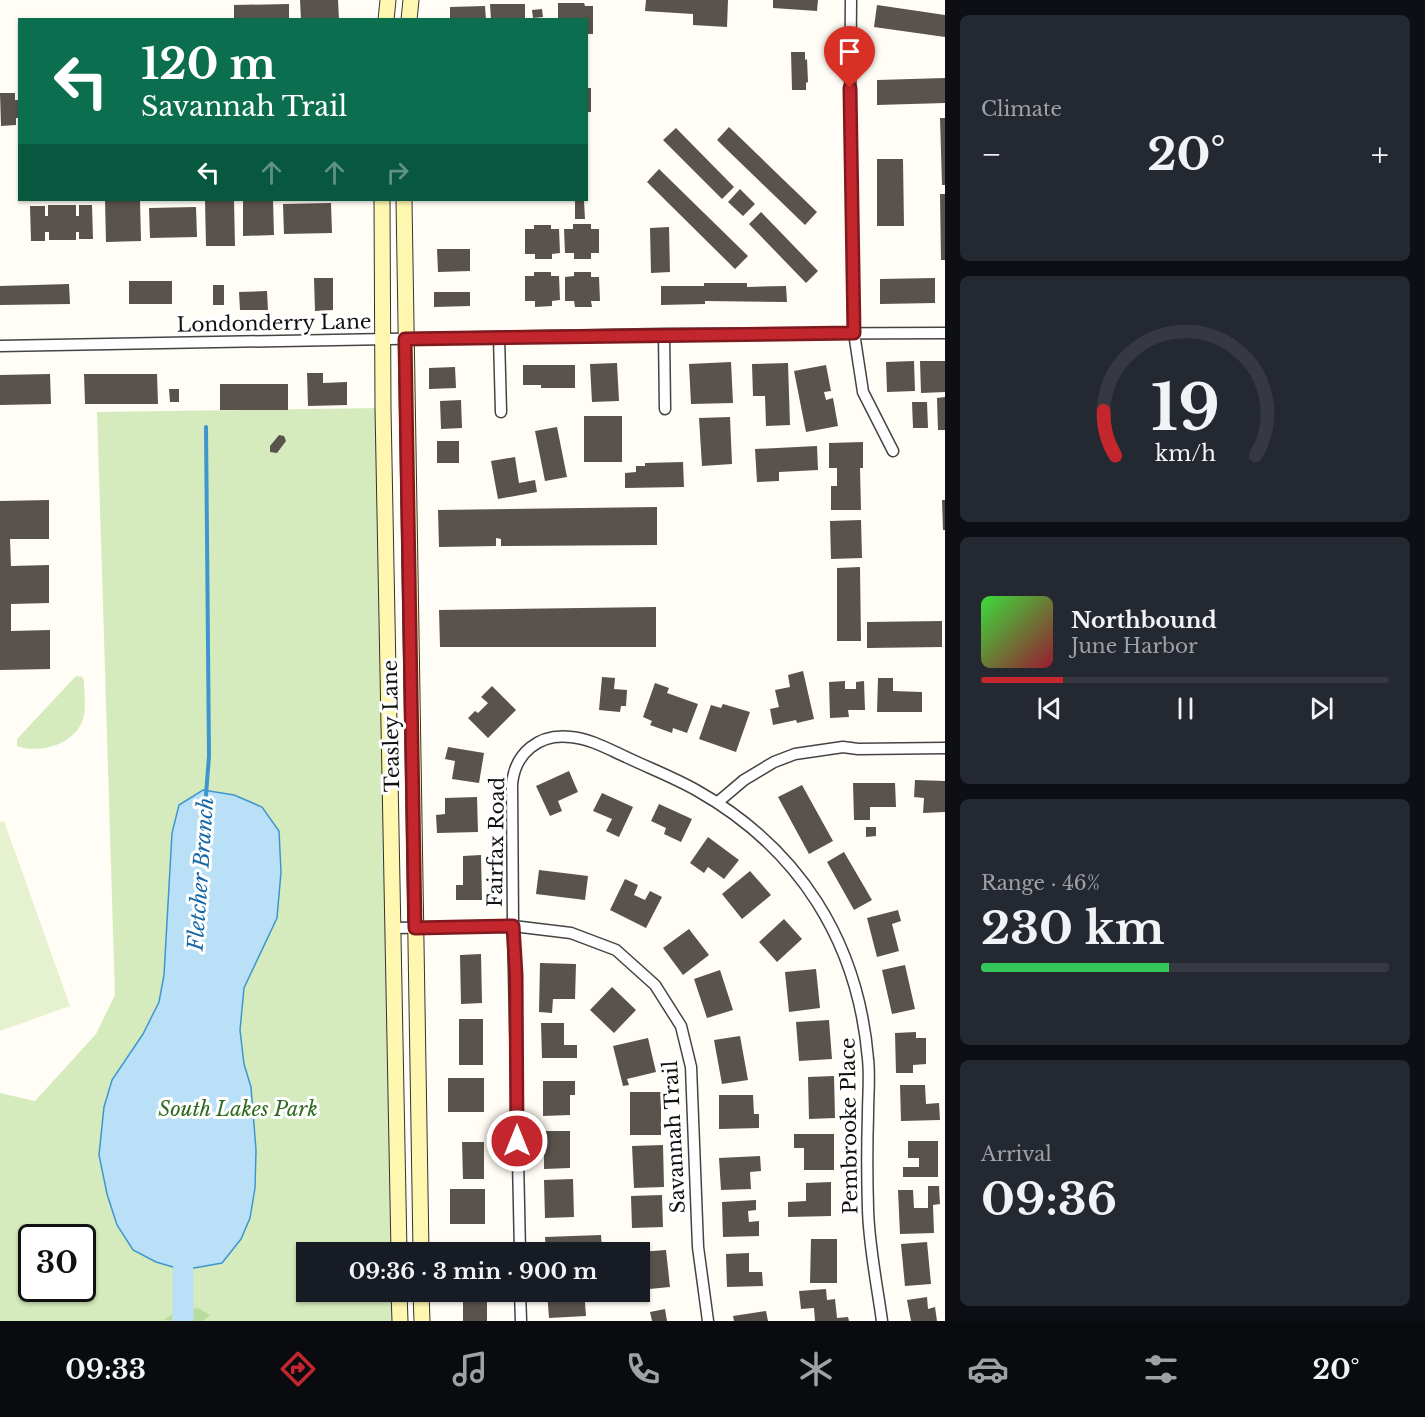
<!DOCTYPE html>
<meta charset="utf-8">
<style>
:root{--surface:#171b24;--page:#242831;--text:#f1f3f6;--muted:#9ea1a6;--line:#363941;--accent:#c4262e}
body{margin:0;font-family:"Libre Baskerville",serif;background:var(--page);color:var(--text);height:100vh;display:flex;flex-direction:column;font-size:22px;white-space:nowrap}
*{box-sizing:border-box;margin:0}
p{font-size:20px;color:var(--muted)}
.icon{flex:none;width:33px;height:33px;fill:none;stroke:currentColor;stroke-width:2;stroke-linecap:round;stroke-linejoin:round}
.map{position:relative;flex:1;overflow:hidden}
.sheet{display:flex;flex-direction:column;gap:15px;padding:15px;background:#0d0f14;width:480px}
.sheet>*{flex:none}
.guide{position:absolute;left:18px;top:18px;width:570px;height:183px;border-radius:0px;box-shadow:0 2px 4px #0004;background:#0b6e4f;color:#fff;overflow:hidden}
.speed{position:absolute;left:18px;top:1224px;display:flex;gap:12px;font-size:30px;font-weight:700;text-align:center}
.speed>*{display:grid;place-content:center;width:78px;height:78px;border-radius:50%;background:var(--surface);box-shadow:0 2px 4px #0004;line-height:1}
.speed .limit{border:3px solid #111;border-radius:9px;background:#fff;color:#111}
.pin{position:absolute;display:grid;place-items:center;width:51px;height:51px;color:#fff;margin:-62px -26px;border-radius:50% 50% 50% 0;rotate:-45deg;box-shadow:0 0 6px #0007}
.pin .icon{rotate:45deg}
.me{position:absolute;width:66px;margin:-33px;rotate:0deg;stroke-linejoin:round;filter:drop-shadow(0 0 4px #0008)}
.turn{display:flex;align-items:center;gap:21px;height:126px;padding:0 24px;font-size:27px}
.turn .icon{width:78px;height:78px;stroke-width:2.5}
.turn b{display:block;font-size:42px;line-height:51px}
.lanes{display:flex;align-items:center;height:57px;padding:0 24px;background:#0003;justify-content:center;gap:30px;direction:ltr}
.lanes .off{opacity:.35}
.big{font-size:45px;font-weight:700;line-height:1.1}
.sheet .widget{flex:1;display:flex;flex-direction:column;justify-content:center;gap:9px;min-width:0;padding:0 21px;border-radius:9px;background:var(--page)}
.sheet .dial{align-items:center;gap:0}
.dial svg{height:156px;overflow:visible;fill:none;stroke:var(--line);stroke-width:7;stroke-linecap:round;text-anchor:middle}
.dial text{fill:var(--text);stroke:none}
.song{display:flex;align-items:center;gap:18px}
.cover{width:72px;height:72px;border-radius:9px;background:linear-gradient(135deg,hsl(120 70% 55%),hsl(350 70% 35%))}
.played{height:6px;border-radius:3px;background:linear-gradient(90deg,var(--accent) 20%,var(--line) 20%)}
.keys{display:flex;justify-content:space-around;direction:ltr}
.heat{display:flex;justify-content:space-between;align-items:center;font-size:33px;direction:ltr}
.charge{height:9px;border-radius:4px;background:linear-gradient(90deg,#34c759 46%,var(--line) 0)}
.trip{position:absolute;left:296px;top:1242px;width:354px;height:60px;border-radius:0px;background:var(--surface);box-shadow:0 2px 4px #0004;font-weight:700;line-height:60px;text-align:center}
.dock{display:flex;height:96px;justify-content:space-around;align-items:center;background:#090b0e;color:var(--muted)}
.dock .icon{width:42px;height:42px}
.dock .selected{color:var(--accent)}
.dock b{font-size:27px;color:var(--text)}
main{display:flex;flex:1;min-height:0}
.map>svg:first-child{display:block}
.green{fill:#d5ebbd;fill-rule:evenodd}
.forest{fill:#b9dc9c}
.pitch{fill:#e6f2cf}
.water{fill:#b9e0f7;stroke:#3f96cf;stroke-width:1.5}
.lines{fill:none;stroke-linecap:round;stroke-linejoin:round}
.stream{stroke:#3f96cf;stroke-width:4}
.river{stroke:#b9e0f7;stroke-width:21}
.building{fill:#5a524d}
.minor-casing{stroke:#444;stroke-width:13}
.secondary-casing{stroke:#333;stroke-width:17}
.minor{stroke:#fff;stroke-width:10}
.secondary{stroke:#fff6b0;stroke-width:15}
.route-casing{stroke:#7f191e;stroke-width:15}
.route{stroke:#c4262e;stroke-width:10}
.labels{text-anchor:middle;stroke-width:6;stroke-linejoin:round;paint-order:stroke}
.street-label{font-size:20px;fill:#111;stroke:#fff}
.park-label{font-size:20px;font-style:italic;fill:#2f6b1f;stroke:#fff}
.water-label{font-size:21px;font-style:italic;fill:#1768a6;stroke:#fff}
</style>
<main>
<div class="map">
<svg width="945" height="1321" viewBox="0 0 945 1321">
<rect width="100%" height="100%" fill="#fffdf5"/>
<path class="green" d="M383,408L399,1252H306V1292H400V1321H0V1093L35,1101L96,1034L115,995L97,412ZM32,1238H82V1288H32Z
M76,676L82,677L84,680C84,693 87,710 82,722C72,745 40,754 17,746V739Z"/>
<path class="forest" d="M198,1308L210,1315L203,1321L164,1320L178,1310Z"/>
<path class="pitch" d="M4,821L70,1006L0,1031V822Z"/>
<path class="water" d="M203,790L234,795L262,807L279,831L281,872L277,918L244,988L240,1030L244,1064L251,1087L256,1150L255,1188L250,1218L241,1239L222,1263L183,1270L156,1262L133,1250L117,1225L107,1194L99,1155L104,1107L112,1080L143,1034L159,1002L164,975L172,833L179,805Z"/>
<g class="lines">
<path class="stream" d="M206,427L209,756L206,795"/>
<path class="river" d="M183,1321V1270"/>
</g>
<path class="building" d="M300,0H338L339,20H301Z
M646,0H728L727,27L693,25V14L645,11Z
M773,0H818L817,11L773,8Z
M558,3H584L585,6H593V34H586V20H558Z
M289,4V20H234V5Z
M490,4H525V20H491Z
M877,5L945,15V37L874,27Z
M485,6L486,20H450V7Z
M542,9L543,17L533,18L532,10Z
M791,52H805V60L807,59L808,82L806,83V90H792Z
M945,78V103L877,105V80Z
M586,88H591V112H586Z
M0,93H15V100H20V118H16V125L1,126Z
M940,118H945V185H942Z
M729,127L817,212L805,225L717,140Z
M676,128L734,187L722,199L663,140Z
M877,159H903L904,226H877Z
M659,169L748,256L735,269L647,182Z
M740,189L755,204L743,216L728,202Z
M940,194H945V260H941Z
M105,200H140L141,241L106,242Z
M205,200H234L235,246H206Z
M243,200H273L274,235L243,236Z
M575,201H584L585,219H575Z
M331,203L332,233L284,234L283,204Z
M48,205H76V216H79V205H92L93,239H79V232H76V240H49V232H45V241H31L30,206H45V216H48Z
M196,207L197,237L150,238L149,208Z
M761,212L818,271L806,283L749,224Z
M573,224H591V229H599V253H591V259H574V253H565L564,229H573Z
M534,225H551V229H559L560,253L552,254V259H535V254H525V229H534Z
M669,227L670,272L651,273L650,228Z
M437,249H470V271L438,272Z
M534,272H551V276H559L560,300L552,301V306L535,307V301H525V276H534Z
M574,272H591V277H599L600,301H591L592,307H575L574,301H565V277L574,276Z
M314,278H333V310L315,311Z
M935,278V303L880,304V279Z
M129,281H172V304H129Z
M704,283H747V287L786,286L787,302L705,301V304L661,305V286H704Z
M69,284L70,304L0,305V286Z
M213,285H224V305H213Z
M267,291L268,310H240L239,292Z
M434,292H470V306L434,307Z
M914,361L915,391L887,392L886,362Z
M920,361H945V392L921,393Z
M731,362L733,403L691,404L689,364Z
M617,363L619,401L592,402L590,364Z
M788,363L790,425L766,426L765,396H753L752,364Z
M523,365H575V388H541V385H523Z
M826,365L831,391L824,392L826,400L833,398L838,426L806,432L794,371Z
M455,367L456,388L429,389V368Z
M307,373H323V383L347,382V405L308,406Z
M50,374L51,404L0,405V375Z
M84,374H157L158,404H85Z
M220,384H288V410H220Z
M169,389H179V402H170Z
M945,397V430H938L937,398Z
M461,400L462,428L441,429L440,401Z
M912,402H927L928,428H913Z
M584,416H622V462H584Z
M730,417L732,464L702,466L699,418Z
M557,427L567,477L545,481L535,431Z
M279,435L284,436L286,441L277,453L270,452V446Z
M437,441H459V463H437Z
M863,442V468H860L861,510H831V486H837V468H829V443Z
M817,446L818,470L779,472V481L757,482L755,449Z
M515,457L519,483L535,480L537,492L498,499L491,461Z
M683,462L684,487L625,488V473L636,472V466H645V463Z
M49,500V539H10L11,566L49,565V603L11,604V631L50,630V669L0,670V501Z
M942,500H945V530H943Z
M657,507V545L501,546V539L496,538V546L439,547L438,510Z
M861,520L862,558L831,559L830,521Z
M860,567L861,641H837V568Z
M656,607V647H440L439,610Z
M942,621V647L867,648V622Z
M803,671L814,719L797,723L796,720L773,725L770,709L779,707L775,690L790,687L788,675Z
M602,677L615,678L614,689L627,690L626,706H621L620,712L599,710Z
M878,678H893V691L922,692V712H877Z
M845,681V689H856V682L864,681L865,710H848L849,717L830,718L829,682Z
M655,683L669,688L667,693L698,704L687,733L673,728L672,733L650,725L652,721L643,717Z
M492,686L516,710L488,738L468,718L475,711L478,713L488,703L481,697Z
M723,704L750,712L736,752L699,739L711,705L721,708Z
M448,747L484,753L479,783L452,779L455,761L445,759Z
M569,771L578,792L558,801L562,811L550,816L536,786Z
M915,780L945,781V812L923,813L924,798L914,797Z
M853,783H895L896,807H870V820H854Z
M802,785L833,841L809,854L778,797Z
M602,793L633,807L619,837L606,831L612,819L593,811Z
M477,797L478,832L437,833L436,815L445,814V798Z
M659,804L692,819L681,842L664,834L666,828L651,821Z
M866,827H876V836L866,837Z
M708,837L739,860L724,879L708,867L704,873L690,863Z
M844,852L872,900L854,910L827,862Z
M481,855L482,900H456V885H463V856Z
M539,870L588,876L585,900L536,894Z
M750,871L771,895L742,919L722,894Z
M625,879L638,885L634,895L645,900L650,891L662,897L646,928L610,910Z
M898,910L901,921L892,924L899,951L877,957L867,918Z
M784,919L802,939L777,962L759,942Z
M689,929L709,955L683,975L663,948Z
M481,954L482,1003L461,1004L460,955Z
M540,963L576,964L575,999H553L552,1013L539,1012Z
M905,965L915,1009L892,1014L882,970Z
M816,969L820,1008L789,1012L785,972Z
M720,970L733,1010L707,1018L694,979Z
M612,987L636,1010L614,1033L590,1010Z
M459,1019H483V1065H459Z
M829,1020L832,1059L799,1061L796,1022Z
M541,1023H564V1045H577V1058H542Z
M916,1032V1038H926V1064L913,1065V1073H896L895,1033Z
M740,1036L748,1080L722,1084L714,1040Z
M648,1038L656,1072L627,1079L629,1085L623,1086L613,1046Z
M834,1076L835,1118L809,1119L808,1077Z
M448,1078H484V1112H448Z
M543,1081H575V1095H570V1115L543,1116Z
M900,1085H925L926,1104L939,1103L940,1120L901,1121Z
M630,1092H661V1135H630Z
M719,1095H753L754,1114H759V1128L719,1129Z
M544,1131H570V1168L544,1169Z
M794,1134H834V1170H804V1148H794Z
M908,1141H938V1177H903V1167H919V1158H908Z
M462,1142H484V1179H463Z
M663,1145L664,1187L634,1188L632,1146Z
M760,1156L761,1171L750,1172L751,1189L721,1190L719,1158Z
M573,1179L574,1217L545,1218L544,1180Z
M831,1182V1216L788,1217V1202L806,1201V1183Z
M928,1186H939L940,1204L933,1205L934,1233L900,1234L898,1190H913L914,1208H928Z
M450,1189H485V1224H450Z
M662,1195L663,1227L632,1228L631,1196Z
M756,1200V1210L748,1211L749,1222L759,1221V1236L723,1237L722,1202Z
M601,1235L602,1248L578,1249V1252H546L545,1237Z
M811,1239H837V1283H810Z
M927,1242L931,1284L905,1286L901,1244Z
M666,1250L670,1287L639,1290V1276H642L639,1252Z
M749,1253V1272H762L763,1286L727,1287L726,1254Z
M826,1289L827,1300L835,1299L837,1318L848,1317L849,1321H815L814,1308L801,1309L799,1291Z
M547,1292H573L574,1302H585L586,1316L549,1318Z
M927,1297L928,1309L935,1307L937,1321H911L907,1300Z
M463,1301H487V1321H463Z
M665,1309L667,1321H652L650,1312Z
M766,1311L768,1321H734L733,1316Z"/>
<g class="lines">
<defs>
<path id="minor" d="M851,0L850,108L854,333L863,392L893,451
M664,334L665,409
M499,337L501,412
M0,346L664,334L945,333
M718,802L744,780L774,762L795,754L843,747L858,749L945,748
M393,928L513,926L571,933L616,950L655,985L681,1026L691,1067L698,1247L708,1321
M520,1252L513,926L512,784C515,753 539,733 571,737C591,739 608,749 626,757C649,768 673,777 696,790C799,848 858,941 868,1059C870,1077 868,1096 868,1114C867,1145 867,1177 868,1209C869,1247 877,1284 882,1321
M520,1292L521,1321"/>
<path id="secondary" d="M386,20L388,0
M409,20L411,0
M382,200L383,408L399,1252
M404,200L421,1252
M399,1292L400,1321
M421,1292L422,1321"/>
</defs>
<use href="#minor" class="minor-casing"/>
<use href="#secondary" class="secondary-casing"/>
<use href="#minor" class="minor"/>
<use href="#secondary" class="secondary"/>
</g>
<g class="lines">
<defs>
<path id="route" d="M517,1141L516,975L513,926L415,928L405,339L854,333L850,88"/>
</defs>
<use href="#route" class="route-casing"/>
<use href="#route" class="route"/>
</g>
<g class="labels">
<g class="street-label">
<text transform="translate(274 323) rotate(-1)" y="7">Londonderry Lane</text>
<text transform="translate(391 726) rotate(-91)" y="7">Teasley Lane</text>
<text transform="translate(496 842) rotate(-89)" y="7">Fairfax Road</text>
<text transform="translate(849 1126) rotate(-91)" y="7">Pembrooke Place</text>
<text transform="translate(674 1137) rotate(-93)" y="7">Savannah Trail</text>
</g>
<g class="park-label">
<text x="238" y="1116">South Lakes Park</text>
</g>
<g class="water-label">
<text transform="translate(201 874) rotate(-86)" y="7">Fletcher Branch</text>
</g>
</g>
</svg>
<div class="speed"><div class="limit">30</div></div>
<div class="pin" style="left:850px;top:88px;background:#d93025"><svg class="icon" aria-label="arrive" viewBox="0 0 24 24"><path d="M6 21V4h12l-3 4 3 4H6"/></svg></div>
<svg class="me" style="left:517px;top:1141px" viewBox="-20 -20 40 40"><circle r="17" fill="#c4262e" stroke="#fff" stroke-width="3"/><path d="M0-11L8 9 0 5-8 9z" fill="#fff"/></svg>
<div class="trip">09:36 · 3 min · 900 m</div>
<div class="guide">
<div class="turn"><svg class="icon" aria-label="left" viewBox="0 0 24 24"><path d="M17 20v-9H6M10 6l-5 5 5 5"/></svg><div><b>120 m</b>Savannah Trail</div></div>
<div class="lanes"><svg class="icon" aria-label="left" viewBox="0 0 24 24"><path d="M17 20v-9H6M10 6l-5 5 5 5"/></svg><svg class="icon off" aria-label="ahead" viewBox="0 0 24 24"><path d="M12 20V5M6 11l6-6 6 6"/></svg><svg class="icon off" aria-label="ahead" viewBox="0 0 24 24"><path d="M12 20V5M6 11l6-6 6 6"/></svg><svg class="icon off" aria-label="right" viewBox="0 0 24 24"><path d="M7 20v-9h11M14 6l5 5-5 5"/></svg></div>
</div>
</div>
<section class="sheet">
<div class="widget"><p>Climate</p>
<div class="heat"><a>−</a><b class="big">20°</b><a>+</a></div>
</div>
<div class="widget dial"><svg viewBox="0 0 100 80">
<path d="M14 69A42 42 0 1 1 86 69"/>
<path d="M14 69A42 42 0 0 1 8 46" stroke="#c4262e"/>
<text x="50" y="56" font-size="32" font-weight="700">19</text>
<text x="50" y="72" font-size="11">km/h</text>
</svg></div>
<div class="widget">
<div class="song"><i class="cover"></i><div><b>Northbound</b><p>June Harbor</p></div></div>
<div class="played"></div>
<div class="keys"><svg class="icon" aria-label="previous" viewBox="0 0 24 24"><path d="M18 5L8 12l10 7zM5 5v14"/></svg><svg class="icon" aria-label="pause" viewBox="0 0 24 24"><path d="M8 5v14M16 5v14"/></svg><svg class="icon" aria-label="next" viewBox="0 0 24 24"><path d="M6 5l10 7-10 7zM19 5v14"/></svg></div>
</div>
<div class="widget"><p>Range · 46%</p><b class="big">230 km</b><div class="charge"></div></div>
<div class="widget"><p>Arrival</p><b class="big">09:36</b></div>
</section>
</main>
<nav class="dock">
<b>09:33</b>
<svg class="icon selected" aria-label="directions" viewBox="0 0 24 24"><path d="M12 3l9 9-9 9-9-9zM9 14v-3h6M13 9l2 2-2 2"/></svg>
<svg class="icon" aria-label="music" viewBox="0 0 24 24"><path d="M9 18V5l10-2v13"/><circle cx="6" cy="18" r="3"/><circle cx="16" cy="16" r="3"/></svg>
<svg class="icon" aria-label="phone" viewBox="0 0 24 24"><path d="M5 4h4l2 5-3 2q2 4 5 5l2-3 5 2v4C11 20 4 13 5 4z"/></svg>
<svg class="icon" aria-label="climate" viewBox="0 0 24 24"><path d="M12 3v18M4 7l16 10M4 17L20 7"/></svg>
<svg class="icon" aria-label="car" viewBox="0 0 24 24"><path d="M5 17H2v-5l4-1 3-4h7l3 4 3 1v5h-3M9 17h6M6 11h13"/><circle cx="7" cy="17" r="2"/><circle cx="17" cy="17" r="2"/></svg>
<svg class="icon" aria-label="filters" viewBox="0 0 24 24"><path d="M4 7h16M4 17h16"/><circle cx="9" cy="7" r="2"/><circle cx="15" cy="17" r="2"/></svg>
<b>20°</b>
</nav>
